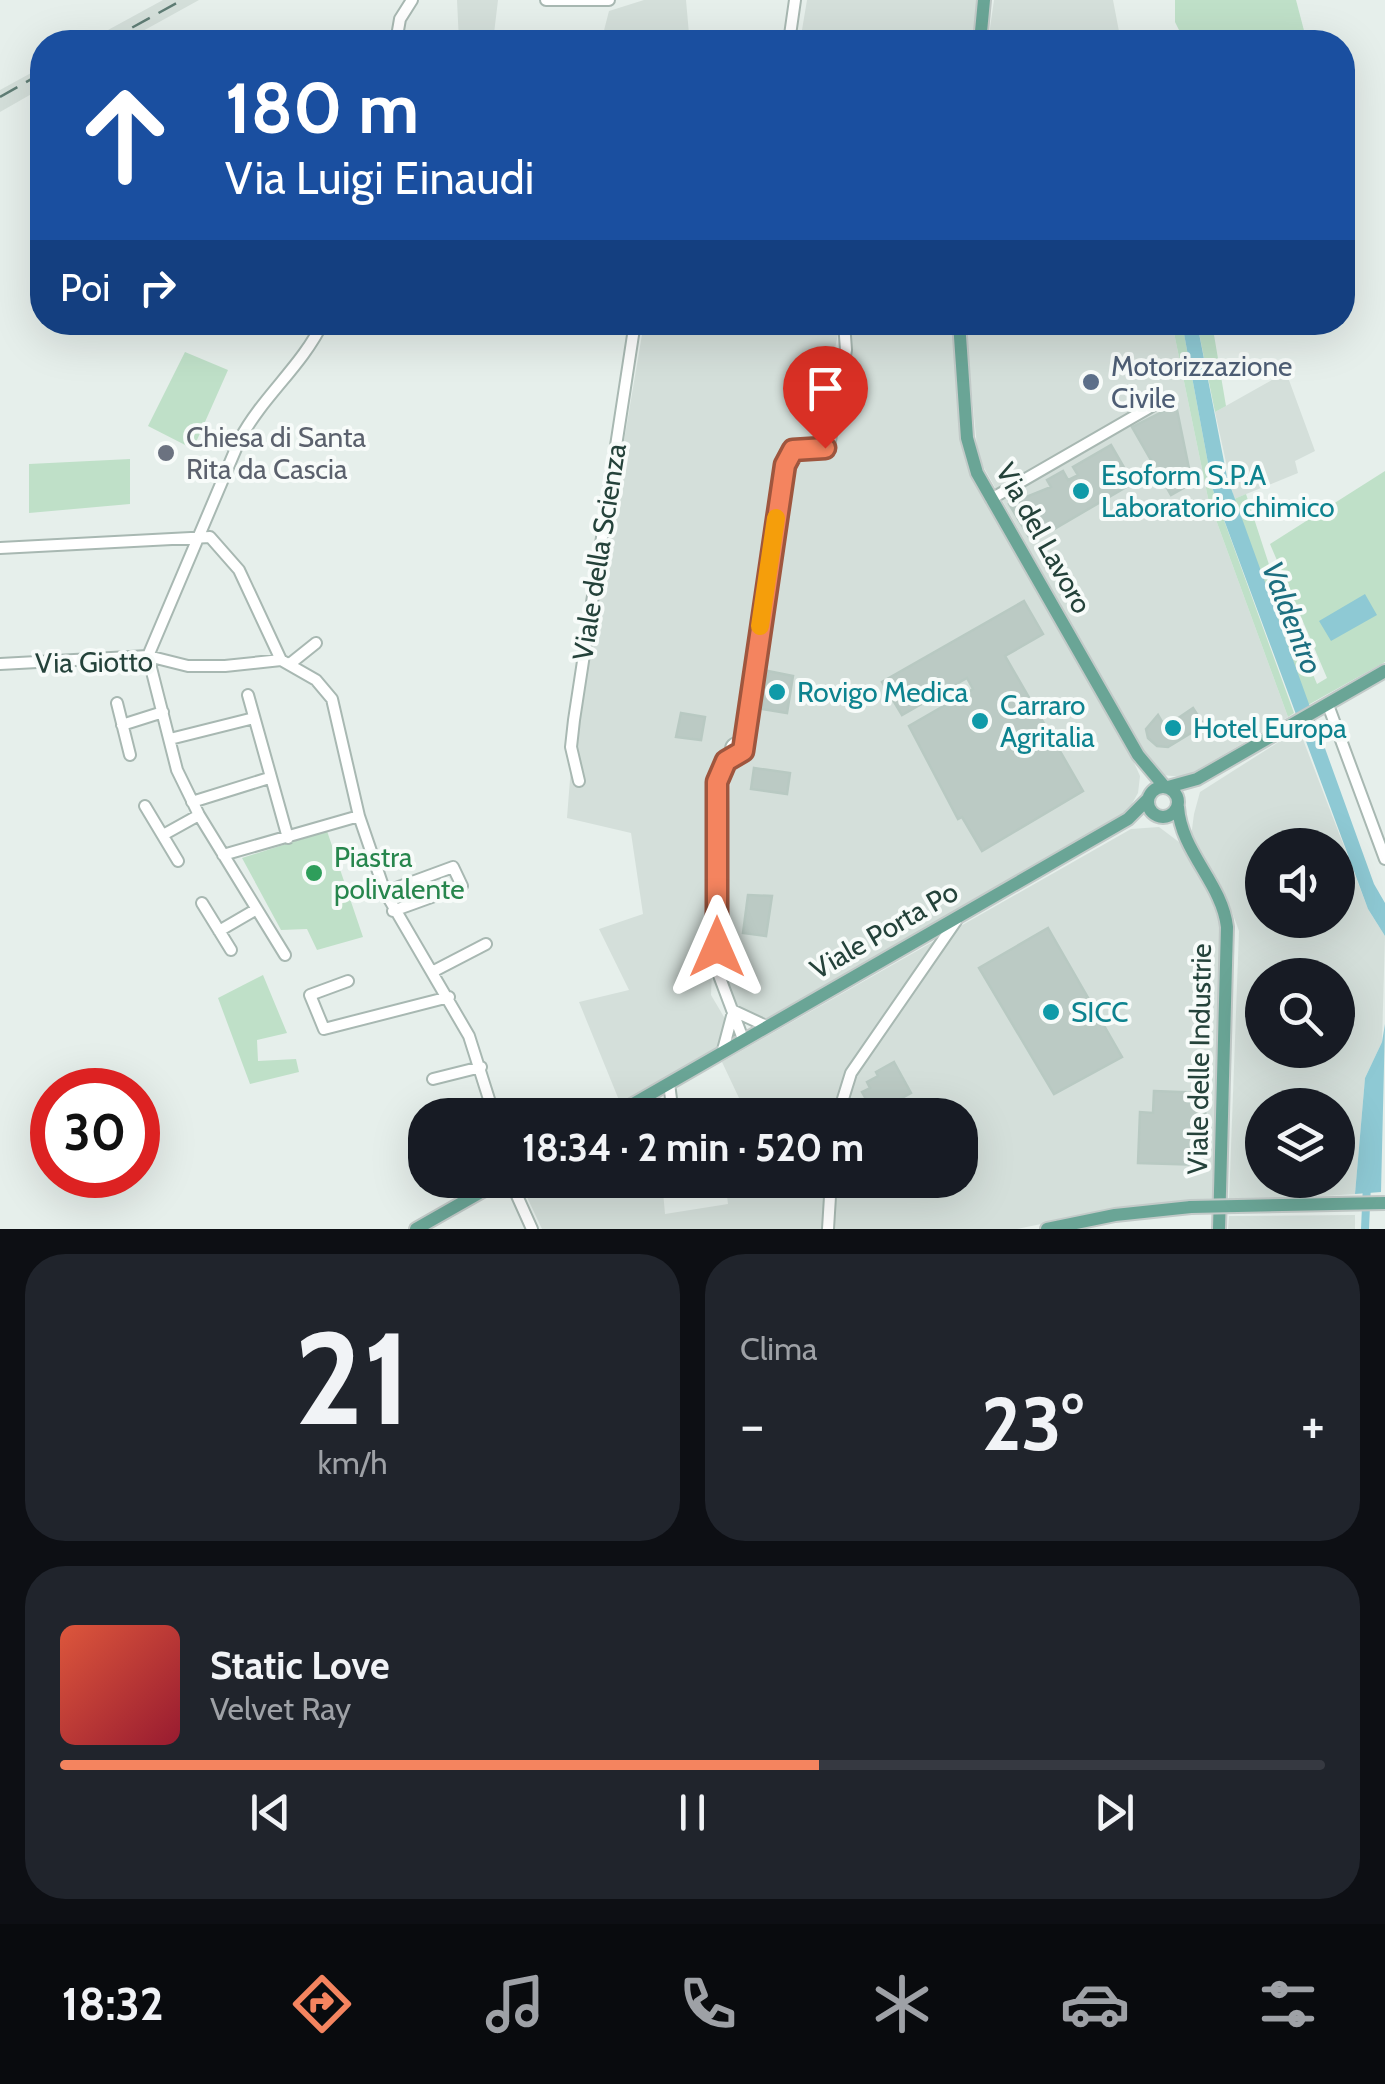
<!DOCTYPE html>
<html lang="it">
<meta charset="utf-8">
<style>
:root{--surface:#171b24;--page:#20242c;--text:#f1f3f6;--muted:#9ea1a6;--line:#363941;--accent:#f4845f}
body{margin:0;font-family:Cabin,sans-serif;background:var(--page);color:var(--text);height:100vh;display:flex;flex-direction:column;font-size:38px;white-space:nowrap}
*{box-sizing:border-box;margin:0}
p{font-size:32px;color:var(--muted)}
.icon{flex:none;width:55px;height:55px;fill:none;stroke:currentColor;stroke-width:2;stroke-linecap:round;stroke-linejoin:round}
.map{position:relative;height:1229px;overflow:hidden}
.side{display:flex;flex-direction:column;gap:25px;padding:25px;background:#0d0f14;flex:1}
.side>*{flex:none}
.banner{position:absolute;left:30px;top:30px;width:1325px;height:305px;border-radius:40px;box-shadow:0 10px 40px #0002;background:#1a4fa0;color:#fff;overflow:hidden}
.buttons{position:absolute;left:1245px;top:828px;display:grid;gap:20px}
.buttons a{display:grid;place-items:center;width:110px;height:110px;border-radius:50%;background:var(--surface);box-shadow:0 10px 40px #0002;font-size:50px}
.speed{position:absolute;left:30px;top:1068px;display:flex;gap:20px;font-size:50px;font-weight:700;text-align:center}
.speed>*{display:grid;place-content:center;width:130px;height:130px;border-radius:50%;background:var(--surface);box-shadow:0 10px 40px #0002;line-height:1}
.speed .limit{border:15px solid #d22;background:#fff;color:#111}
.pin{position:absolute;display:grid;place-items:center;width:85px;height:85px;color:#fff;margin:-102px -42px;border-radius:50% 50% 50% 0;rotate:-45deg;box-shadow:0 0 10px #0007}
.pin .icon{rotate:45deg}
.me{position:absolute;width:110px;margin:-55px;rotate:0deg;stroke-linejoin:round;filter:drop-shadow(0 0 8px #0008)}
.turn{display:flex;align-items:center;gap:35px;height:210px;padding:0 30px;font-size:45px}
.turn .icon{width:130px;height:130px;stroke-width:2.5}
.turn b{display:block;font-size:70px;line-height:85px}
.then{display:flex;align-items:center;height:95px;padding:0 30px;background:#0003;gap:20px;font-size:38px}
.big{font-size:75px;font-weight:800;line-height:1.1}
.side .card{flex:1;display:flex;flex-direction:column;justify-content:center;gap:15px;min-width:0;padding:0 35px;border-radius:40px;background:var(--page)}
.side .dial{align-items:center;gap:0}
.dial b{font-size:130px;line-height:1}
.song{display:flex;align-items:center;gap:30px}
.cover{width:120px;height:120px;border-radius:15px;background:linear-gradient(135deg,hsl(10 70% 55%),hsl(350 70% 35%))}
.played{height:10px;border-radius:5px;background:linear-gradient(90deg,var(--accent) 60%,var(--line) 60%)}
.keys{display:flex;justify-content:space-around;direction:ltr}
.heat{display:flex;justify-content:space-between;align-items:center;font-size:55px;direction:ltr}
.side .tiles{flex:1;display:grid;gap:25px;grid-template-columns:1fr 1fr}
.card:last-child{grid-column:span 2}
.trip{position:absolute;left:408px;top:1098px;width:570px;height:100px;border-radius:40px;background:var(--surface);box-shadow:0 10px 40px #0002;font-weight:800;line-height:100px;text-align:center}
.tab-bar{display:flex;height:160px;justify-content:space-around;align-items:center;background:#090b0e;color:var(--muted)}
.tab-bar .icon{width:70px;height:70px}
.tab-bar .on{color:var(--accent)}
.tab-bar b{font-size:45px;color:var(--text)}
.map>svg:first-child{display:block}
.built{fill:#d4dfda;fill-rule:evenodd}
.green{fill:#bfe0c8}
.water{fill:#8ec9d4}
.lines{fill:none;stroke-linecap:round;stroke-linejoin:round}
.canal{stroke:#8ec9d4;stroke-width:8}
.building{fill:#bbcac4;stroke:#b8c9c2;stroke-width:2.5}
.minor-casing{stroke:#a8b8b2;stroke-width:14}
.major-casing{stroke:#c2cac8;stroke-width:16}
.minor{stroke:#fff;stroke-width:10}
.major{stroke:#6aa596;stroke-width:12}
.rail{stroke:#5f7d75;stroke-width:2.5;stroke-dasharray:20 10;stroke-linecap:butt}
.major-bridge-casing{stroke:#c2cac8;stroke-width:16;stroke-linecap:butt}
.major-bridge{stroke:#6aa596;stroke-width:12}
.route-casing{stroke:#9f563e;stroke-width:25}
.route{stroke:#f4845f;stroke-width:18}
.slow{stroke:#f59e0b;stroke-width:18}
.service-dot{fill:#5c6f8a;stroke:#f7fbf9;stroke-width:4}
.worship-dot{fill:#6b7280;stroke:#f7fbf9;stroke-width:4}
.culture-dot{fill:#0f9aa8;stroke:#f7fbf9;stroke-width:4}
.leisure-dot{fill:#2e9e5b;stroke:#f7fbf9;stroke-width:4}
.labels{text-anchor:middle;stroke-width:8;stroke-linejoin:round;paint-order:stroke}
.service-label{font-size:28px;fill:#4e5e75;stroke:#f7fbf9;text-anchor:start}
.worship-label{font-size:28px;fill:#5b616d;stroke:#f7fbf9;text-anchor:start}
.culture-label{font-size:28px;fill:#0d838f;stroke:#f7fbf9;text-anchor:start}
.street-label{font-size:28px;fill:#24423a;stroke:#f7fbf9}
.leisure-label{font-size:28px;fill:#27864d;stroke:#f7fbf9;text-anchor:start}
.water-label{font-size:30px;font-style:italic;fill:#1c6f80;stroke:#f7fbf9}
</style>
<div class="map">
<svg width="1385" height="1229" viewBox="0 0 1385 1229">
<rect width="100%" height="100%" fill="#e6efeb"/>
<path class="built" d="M163,0H199L123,42H86Z
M457,0H498L493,42H459Z
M644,0H686L689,34L756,42H601L609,11Z
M807,0H981L975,42H800Z
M994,0H1113L1121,42H988Z
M42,67V88L0,112V90Z
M644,323L840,324L816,442L787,448L738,734L721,765L711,995L737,1039L621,1105L579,1002L629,990L599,929L643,914L631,833L567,818L573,741Z
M851,323H952L966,462L1132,758L1140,776L1138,793L1124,818L766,1023L754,1024L733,1012L721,993L731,768L748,738L797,454L825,449Z
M965,323H1172L1208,498L1288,717L1185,777L1161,775L1143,752L978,457Z
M1286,372L1315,451L1295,461L1298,473L1234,499L1215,412Z
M1299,729L1368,909L1385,936L1382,1042L1365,1078L1355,1194L1229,1202L1239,931L1228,901L1191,837L1194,814L1200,792ZM1262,845H1338V920H1262ZM1262,975H1338V1050H1262ZM1262,1105H1338V1180H1262Z
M1159,827L1179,842L1222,917L1216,1202L1114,1209L1017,1229H542L519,1180H662L665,1214L728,1204L725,1180H960V1115H747L722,1062L1131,829Z
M1355,1215V1229H1228L1229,1216Z"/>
<path class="green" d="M1175,0H1296L1307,42H1185L1175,22Z
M1172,323H1182L1213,490L1294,713L1288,717L1208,498Z
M1197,323H1212L1226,406L1215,412Z
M185,352L228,370L193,449L148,426Z
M130,459V504L29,513V464Z
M1385,471V662L1308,705L1234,499L1246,494L1275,583L1317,684L1327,678L1270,544Z
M327,831L363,937L317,950L307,929L281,930L242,858Z
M263,975L287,1033L257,1040L258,1061L296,1059L299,1072L250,1084L218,998Z"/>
<path class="water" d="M1182,323H1197L1227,477L1374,884L1385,903V936L1368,909L1213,490Z
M1365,594L1377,615L1331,641L1319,621Z
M1385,1024L1381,1192L1355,1194L1365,1078L1382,1042Z"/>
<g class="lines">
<path class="canal" d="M1365,1229L1367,1184"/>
</g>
<path class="building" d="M1176,405L1192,483L1171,495L1132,427Z
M1111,445L1133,483L1032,542L1009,504L1051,487L1047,480L1063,471L1068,480L1078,475L1073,467Z
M1024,601L1043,634L1005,656L1083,791L982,851L962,817L958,819L909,726L973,689L967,678L902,715L882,682Z
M768,671L793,676L787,713L762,709Z
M1193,708L1204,725L1168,747L1157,746L1148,738L1146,729L1158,715L1165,727Z
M681,713L705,717L701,740L676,737Z
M754,768L790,773L787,794L751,789Z
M748,895L772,896L766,936L743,933Z
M1048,928L1122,1057L1054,1094L979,968Z
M894,1062L911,1093L874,1113L862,1092L870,1088L867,1082L878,1076L876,1072Z
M1154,1091L1206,1093L1203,1165L1138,1163L1140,1112L1153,1113Z"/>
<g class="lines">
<defs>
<path id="minor" d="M546,0H609
M396,42L400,19L412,0
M789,42L795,0
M991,499L1166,398
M0,548L210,537L239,570L281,660
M291,663L316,643
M0,664L148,656L188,666H225L281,660L316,680L332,699L359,816L385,892L469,1036L494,1115
M248,695L288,838
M117,703L130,755
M1328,705L1385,859
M122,725L163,712
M170,739L254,718
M731 749a6 6 0 1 1 12 0a6 6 0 1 1-12 0Z
M742,746L785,465L793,451L820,452L830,441L846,350L844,322
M731,751L717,782V970L743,1039
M579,781L571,747L574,720L635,322
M192,802L269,778
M145,806L178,861
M163,835L199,815
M223,855L359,816
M385,892L453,867L462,886L393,911
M202,903L231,950
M219,931L255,910
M285,955L199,815L177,770L148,656L240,439C263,396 302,366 323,322
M434,971L486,944
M348,981L310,995L324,1029L449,997
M732,1010L766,1026
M723,1050L732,1016
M433,1079L481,1067
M669,1083L673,1115
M454,1111L492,1104
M838,1115L851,1073L956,921
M510,1180L532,1229
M828,1229L831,1180"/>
<path id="major" d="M980,42L984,0
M959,322L967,438L977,473L1138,755L1164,786
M1148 802a15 15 0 1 1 30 0a15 15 0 1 1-30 0Z
M1168,787L1197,779L1385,671
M1178,807C1181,852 1222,883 1227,927L1219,1229
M614,1115L1128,819L1148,799
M416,1229L502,1180
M1047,1229L1115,1215L1191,1207"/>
</defs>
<use href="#minor" class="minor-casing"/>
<use href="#major" class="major-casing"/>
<use href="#minor" class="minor"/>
<use href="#major" class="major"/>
<path class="rail" d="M106,42L182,0
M0,97L42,73"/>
<defs>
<path id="major-bridge" d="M1191,1207L1385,1203"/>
</defs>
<use href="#major-bridge" class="major-bridge-casing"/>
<use href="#major-bridge" class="major-bridge"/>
</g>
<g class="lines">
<defs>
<path id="route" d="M717,947V782L726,761L743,751L785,465L793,450L825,448"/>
</defs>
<use href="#route" class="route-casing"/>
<use href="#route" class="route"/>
<path class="slow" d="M760,626L776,518"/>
</g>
<circle class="service-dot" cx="1091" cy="382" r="10"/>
<circle class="worship-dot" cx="166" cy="453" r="10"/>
<g class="culture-dot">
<circle cx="1081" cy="491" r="10"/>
<circle cx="777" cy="692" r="10"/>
<circle cx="980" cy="721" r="10"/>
<circle cx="1173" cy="728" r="10"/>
<circle cx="1051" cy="1012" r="10"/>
</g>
<circle class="leisure-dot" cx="314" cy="873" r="10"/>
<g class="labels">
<g class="service-label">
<text x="1111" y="376">Motorizzazione<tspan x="1111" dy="32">Civile</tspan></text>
</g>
<g class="worship-label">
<text x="186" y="447">Chiesa di Santa<tspan x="186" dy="32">Rita da Cascia</tspan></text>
</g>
<g class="culture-label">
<text x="1101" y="485">Esoform S.P.A<tspan x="1101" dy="32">Laboratorio chimico</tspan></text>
<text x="797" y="702">Rovigo Medica</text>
<text x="1000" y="715">Carraro<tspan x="1000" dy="32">Agritalia</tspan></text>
<text x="1193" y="738">Hotel Europa</text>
<text x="1071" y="1022">SICC</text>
</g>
<g class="street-label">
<text transform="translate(1044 538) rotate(61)" y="10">Via del Lavoro</text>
<text transform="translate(599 552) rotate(-81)" y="10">Viale della Scienza</text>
<text transform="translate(94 662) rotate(-1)" y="10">Via Giotto</text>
<text transform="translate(884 930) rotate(-30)" y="10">Viale Porta Po</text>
<text transform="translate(1199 1059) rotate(-89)" y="10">Viale delle Industrie</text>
</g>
<g class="leisure-label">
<text x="334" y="867">Piastra<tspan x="334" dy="32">polivalente</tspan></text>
</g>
<g class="water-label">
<text transform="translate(1292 618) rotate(69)" y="10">Valdentro</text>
</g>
</g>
</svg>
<div class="buttons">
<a><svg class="icon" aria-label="sound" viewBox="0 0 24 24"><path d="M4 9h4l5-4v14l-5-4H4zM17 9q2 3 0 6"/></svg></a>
<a><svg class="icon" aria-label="search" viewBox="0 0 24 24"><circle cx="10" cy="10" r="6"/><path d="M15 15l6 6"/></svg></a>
<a><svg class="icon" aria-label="layers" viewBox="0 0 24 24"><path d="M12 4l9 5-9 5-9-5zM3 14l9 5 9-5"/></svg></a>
</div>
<div class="speed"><div class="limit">30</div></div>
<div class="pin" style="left:825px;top:448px;background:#d93025"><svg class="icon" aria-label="arrive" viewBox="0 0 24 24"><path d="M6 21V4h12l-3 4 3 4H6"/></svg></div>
<svg class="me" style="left:717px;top:947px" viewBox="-20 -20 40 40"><path d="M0-17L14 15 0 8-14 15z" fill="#f4845f" stroke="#fff" stroke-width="4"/></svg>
<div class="trip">18:34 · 2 min · 520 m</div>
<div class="banner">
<div class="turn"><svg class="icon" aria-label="ahead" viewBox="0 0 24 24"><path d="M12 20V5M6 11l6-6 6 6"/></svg><div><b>180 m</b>Via Luigi Einaudi</div></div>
<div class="then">Poi<svg class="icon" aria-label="right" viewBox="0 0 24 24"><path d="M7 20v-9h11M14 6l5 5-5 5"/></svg></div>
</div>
</div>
<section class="side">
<div class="tiles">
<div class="card dial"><b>21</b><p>km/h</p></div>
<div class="card"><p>Clima</p>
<div class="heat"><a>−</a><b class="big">23°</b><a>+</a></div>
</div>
<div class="card">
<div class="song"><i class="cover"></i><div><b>Static Love</b><p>Velvet Ray</p></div></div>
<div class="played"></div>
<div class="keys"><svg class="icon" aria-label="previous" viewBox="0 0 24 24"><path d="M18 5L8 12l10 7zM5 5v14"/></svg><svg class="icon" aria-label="pause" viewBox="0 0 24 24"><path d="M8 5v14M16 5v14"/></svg><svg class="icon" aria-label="next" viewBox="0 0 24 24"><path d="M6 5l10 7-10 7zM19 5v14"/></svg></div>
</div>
</div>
</section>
<nav class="tab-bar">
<b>18:32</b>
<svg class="icon on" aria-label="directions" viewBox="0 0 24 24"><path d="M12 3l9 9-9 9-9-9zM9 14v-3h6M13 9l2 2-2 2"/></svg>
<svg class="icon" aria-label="music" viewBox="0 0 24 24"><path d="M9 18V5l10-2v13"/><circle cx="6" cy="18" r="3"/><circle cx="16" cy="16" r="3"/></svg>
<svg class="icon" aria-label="phone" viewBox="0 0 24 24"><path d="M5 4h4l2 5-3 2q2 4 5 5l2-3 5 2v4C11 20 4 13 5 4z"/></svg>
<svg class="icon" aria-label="climate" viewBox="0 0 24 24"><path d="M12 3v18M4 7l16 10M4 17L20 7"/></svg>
<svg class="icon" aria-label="car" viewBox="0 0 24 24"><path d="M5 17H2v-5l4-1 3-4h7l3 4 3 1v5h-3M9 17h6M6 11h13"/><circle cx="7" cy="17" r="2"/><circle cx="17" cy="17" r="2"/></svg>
<svg class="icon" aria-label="filters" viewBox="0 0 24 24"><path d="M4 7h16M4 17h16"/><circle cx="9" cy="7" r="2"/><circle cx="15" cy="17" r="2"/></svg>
</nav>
